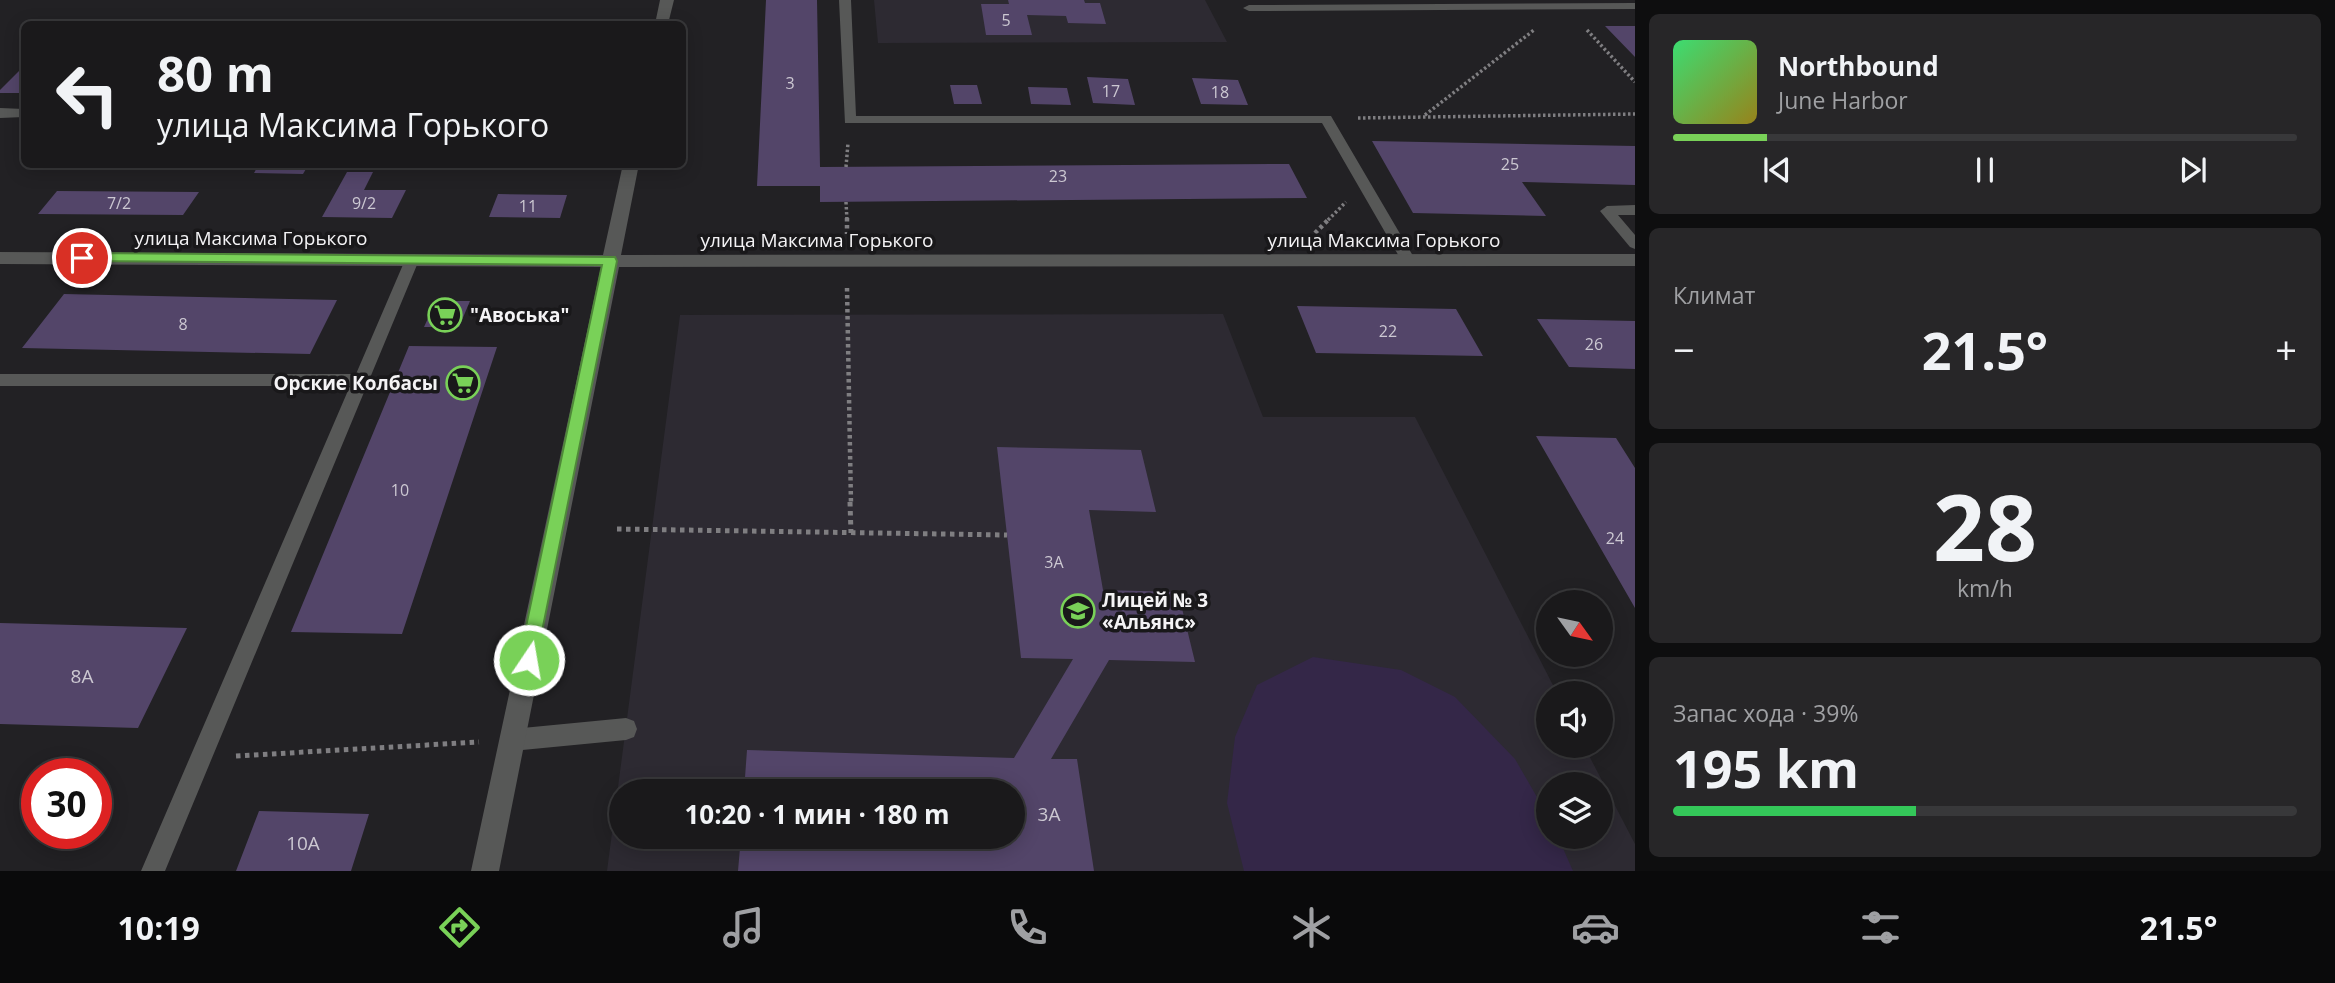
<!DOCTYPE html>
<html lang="ru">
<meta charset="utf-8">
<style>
:root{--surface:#1a191b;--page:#272628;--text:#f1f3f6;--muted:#9fa0a3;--line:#38383a;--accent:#79d158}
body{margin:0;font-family:"Open Sans",sans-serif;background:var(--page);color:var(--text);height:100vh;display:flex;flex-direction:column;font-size:26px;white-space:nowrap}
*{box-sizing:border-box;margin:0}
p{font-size:23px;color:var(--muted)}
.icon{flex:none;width:38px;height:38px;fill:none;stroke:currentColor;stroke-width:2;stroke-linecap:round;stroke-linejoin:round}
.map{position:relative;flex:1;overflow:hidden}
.details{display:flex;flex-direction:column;gap:14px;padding:14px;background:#0e0e0f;width:700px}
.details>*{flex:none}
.hud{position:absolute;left:21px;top:21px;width:665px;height:147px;border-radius:10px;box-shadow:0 4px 18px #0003,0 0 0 2px var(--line);background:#1a191b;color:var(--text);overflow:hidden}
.needle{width:46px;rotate:123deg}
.fabs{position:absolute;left:1536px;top:590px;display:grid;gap:14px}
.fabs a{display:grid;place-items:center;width:77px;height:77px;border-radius:50%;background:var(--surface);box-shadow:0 4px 18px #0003,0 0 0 2px var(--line);font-size:35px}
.speed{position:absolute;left:21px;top:758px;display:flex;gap:14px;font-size:35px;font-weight:700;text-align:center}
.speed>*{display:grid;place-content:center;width:91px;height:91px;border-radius:50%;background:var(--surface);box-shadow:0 4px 18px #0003,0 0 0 2px var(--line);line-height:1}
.speed .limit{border:10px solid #d22;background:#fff;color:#111}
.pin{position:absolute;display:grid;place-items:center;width:60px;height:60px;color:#fff;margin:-30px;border:4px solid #fff;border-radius:50%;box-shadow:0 2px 7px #0007}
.me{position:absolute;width:77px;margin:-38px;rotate:12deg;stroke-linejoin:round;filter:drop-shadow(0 0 5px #0008)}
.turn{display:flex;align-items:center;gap:24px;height:147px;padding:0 21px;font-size:32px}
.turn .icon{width:91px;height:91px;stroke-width:2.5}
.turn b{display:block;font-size:49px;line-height:60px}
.big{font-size:52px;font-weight:700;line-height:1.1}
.details .widget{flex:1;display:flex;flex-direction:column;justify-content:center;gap:10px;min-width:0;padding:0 24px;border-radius:10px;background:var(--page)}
.details .dial{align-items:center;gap:0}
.dial b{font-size:91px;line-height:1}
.song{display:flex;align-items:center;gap:21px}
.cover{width:84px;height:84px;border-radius:10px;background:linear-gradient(135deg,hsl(140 70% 55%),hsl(50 70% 35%))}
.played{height:7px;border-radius:4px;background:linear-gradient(90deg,var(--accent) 15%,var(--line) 15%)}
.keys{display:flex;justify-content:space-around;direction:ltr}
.heat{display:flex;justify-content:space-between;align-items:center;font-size:38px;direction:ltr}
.charge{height:10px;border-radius:5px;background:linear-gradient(90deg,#34c759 39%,var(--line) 0)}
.trip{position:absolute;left:609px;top:779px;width:416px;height:70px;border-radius:35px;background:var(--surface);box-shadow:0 4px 18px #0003,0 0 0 2px var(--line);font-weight:700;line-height:70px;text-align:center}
.dock{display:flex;height:112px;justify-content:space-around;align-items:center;background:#0a0a0b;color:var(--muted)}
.dock .icon{width:49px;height:49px}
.dock .on{color:var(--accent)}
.dock b{font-size:32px;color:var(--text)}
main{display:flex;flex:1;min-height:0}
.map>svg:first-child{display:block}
.built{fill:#2d2a32;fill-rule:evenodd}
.green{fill:#342748}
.building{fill:#534569}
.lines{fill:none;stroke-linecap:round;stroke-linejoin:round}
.path-far2{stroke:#7f7e81;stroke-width:3.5;stroke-dasharray:2.5 2.5;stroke-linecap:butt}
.path-far1{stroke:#7f7e81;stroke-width:4.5;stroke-dasharray:3.5 3.5;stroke-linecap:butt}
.path{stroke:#7f7e81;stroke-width:5;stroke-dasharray:4.5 4.5;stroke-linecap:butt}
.service{fill:#575857;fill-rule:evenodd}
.minor{fill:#575857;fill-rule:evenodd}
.route{fill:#79d158;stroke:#4f8839;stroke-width:2}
.labels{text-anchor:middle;stroke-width:7;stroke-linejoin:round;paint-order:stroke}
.number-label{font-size:16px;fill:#ccc8d2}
.street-label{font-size:19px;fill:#f4f3f5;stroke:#19181a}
.poi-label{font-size:19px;font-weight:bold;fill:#f4f3f5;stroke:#19181a;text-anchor:start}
.near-number-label{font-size:19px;fill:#ccc8d2}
</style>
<main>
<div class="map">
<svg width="1635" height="871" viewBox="0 0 1635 871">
<rect width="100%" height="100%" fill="#222124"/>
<path class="built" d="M874,0H1205L1227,42L878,43Z
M1223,314L1263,417H1415L1557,693H1549V746H1584L1635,844V871H607L680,315ZM1549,784H1601V836H1549ZM621,791H1013V836H621Z"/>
<path class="green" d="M1313,657L1401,670L1455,697L1515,759L1549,818V836L1558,837L1573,871H1244L1227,803L1235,737L1257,685Z"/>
<path class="building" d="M766,0H817L820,167L1289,164L1307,198L820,202V186H757Z
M1008,0H1084L1085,3H1100L1106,24L1068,23L1066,16L1027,15L1032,35H986L981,4H1009Z
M1605,26H1635V57Z
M23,67L24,93H0V90Z
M1087,77L1128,79L1135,105L1093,103Z
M1192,78L1238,80L1248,105L1201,104Z
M950,85H977L982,104H954Z
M1028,87L1067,88L1071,105L1031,104Z
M1372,141L1635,146V185L1522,182L1546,216L1413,213Z
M259,164H309L303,174L254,173Z
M347,172H373L364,190H406L392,218L322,217Z
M57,191L199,192L183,215L38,214Z
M498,194L567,195L560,218L489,217Z
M64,294L337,300L310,354L22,348Z
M436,301H470L459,327H424Z
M1297,306L1456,309L1483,356L1316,353Z
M1537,319L1635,321V369L1569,367Z
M409,346L497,347L402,634L291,632Z
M1536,436L1616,438L1635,468V608Z
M997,447L1141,450L1156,512L1089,510L1103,590L1178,592L1195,662L1109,660L1051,759H1077L1094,871H738L741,836H1013V791H744L747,750L1014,758L1073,659L1021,658Z
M0,623L187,628L138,728L0,724Z
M259,811L369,814L351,871H236Z"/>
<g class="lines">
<path class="path-far2" d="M1587,30L1635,82
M1425,115L1534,30
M1358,118L1635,114
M846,167L848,143
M846,202L847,220
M1328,220L1346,202"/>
<path class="path-far1" d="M847,218V234
M1315,233L1330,218
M847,288L851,504"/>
<path class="path" d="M850,502L851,533
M617,529L1007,535
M236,756L479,742"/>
<path class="service" d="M839,0H851L856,116H1331L1416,261L1414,265H1404L1322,123H845Z
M1635,3V9L1249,11L1243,8L1249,5Z
M1635,205V215H1618L1635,235V249L1630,247L1600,211L1607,206Z
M412,255L419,260L165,871H141L350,386H0V374H356L405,260Z
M626,718L634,721L637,729L634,737L626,740L512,751L504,748L501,740L504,732L512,729Z"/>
<path class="minor" d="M660,0H674L668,24H655Z
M0,108L24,109V117L0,118Z
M623,164H639L621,255L1635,254V266L619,267L499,871H471L601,267L0,264V252L603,255Z"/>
</g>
<path class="route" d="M82,253L615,257L617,261L535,666L529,669L522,666L519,660L602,265L78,261L76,258Z"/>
<defs>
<symbol id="supermarket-ring" viewBox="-11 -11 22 22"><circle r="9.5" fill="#19181a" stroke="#79d158" stroke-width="1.5"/><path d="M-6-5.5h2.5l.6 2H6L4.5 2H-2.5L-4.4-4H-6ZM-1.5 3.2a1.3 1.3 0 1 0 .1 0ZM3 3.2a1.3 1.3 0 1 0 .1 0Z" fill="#79d158"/></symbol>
<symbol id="school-ring" viewBox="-11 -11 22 22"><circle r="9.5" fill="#19181a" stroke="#79d158" stroke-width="1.5"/><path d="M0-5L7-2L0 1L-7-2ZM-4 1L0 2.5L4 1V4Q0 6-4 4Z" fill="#79d158"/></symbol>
</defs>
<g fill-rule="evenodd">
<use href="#supermarket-ring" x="426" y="296" width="38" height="38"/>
<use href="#supermarket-ring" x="444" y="364" width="38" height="38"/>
<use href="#school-ring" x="1059" y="592" width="38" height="38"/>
</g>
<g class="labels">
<g class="number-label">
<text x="1006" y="26">5</text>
<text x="790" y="89">3</text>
<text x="1111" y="97">17</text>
<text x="1220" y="98">18</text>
<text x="1510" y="170">25</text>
<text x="1058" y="182">23</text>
<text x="119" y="209">7/2</text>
<text x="364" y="209">9/2</text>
<text x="528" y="212">11</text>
<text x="183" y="330">8</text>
<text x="1388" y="337">22</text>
<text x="1594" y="350">26</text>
<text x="400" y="496">10</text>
<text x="1615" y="544">24</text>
<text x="1054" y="568">3А</text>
</g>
<g class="street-label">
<text x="251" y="245">улица Максима Горького</text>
<text x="817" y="247">улица Максима Горького</text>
<text x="1384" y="247">улица Максима Горького</text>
</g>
<g class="poi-label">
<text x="470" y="322">"Авоська"</text>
<text x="438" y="390" text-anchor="end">Орские Колбасы</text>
<text x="1102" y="607">Лицей № 3<tspan x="1102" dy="22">«Альянс»</tspan></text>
</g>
<g class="near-number-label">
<text x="82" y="683">8А</text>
<text x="1049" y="821">3А</text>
<text x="303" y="850">10А</text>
</g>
</g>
</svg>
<div class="fabs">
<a><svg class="needle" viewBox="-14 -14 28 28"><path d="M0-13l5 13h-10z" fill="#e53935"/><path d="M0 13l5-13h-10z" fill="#9fa0a3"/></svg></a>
<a><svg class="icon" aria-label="sound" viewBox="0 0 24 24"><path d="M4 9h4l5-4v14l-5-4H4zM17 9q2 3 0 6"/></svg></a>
<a><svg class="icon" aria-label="layers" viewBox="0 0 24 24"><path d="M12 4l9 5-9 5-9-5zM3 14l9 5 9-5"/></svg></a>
</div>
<div class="speed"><div class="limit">30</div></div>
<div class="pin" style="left:82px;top:258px;background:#d93025"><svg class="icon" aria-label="arrive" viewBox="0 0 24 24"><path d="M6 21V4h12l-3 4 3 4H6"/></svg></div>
<svg class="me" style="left:529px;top:660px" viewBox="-20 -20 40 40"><circle r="17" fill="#79d158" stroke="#fff" stroke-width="3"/><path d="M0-11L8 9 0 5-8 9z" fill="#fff"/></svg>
<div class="trip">10:20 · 1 мин · 180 m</div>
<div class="hud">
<div class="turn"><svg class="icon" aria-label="left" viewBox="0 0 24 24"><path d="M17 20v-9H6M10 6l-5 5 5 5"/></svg><div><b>80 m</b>улица Максима Горького</div></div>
</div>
</div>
<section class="details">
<div class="widget">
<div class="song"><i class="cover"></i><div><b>Northbound</b><p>June Harbor</p></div></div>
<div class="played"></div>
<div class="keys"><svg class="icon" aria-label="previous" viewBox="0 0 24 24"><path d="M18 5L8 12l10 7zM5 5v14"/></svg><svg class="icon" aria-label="pause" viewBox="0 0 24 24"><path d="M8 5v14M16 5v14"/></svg><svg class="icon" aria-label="next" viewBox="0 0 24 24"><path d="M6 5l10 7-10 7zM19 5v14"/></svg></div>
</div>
<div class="widget"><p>Климат</p>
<div class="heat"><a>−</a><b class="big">21.5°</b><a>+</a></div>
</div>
<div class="widget dial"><b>28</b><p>km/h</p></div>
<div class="widget"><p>Запас хода · 39%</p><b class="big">195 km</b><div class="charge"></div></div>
</section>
</main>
<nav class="dock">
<b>10:19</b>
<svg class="icon on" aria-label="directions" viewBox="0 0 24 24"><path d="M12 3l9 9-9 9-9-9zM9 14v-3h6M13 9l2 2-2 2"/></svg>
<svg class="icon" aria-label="music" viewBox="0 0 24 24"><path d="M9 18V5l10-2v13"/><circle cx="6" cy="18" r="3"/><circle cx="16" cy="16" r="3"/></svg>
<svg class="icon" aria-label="phone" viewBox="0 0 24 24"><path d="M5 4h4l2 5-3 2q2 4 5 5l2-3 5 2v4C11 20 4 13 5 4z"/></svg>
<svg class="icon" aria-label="climate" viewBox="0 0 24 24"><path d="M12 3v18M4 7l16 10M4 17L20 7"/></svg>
<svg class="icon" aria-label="car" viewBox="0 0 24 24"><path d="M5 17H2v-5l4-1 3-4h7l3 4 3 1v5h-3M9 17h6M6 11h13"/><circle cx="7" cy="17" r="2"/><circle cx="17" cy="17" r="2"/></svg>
<svg class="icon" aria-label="filters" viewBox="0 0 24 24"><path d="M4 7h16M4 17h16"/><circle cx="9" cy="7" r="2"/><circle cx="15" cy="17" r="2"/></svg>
<b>21.5°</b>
</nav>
